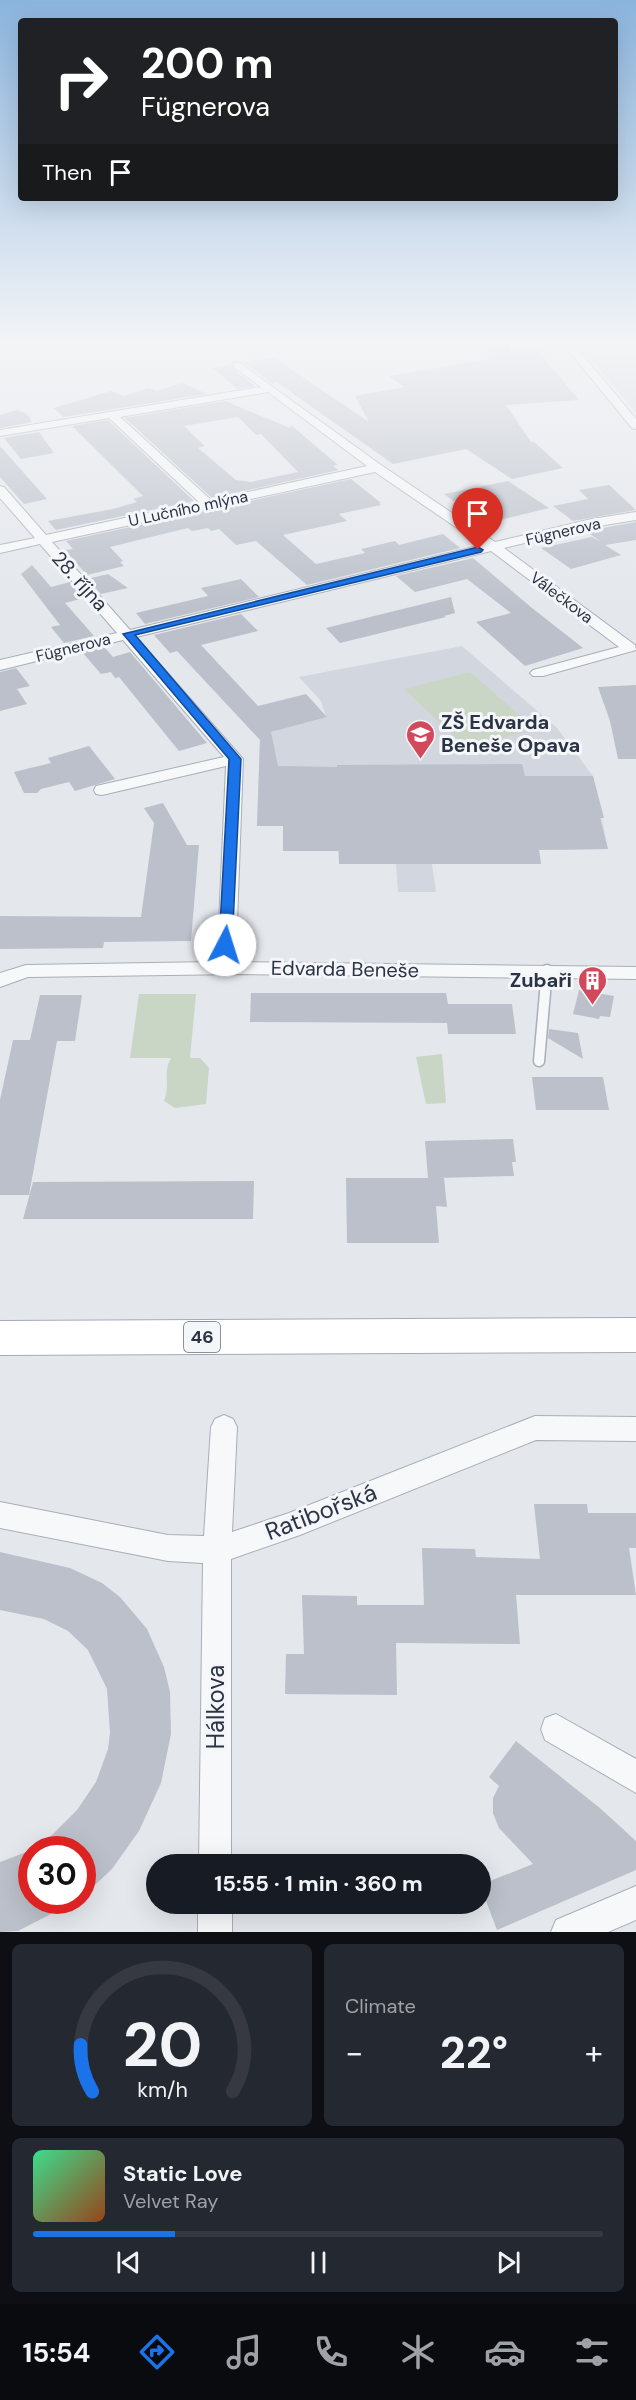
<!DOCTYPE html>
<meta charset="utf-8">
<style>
:root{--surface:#171b24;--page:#242831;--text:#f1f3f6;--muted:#9ea1a6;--line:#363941;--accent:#1a73e8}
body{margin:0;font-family:"DM Sans",sans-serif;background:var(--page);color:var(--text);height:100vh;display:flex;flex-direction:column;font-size:22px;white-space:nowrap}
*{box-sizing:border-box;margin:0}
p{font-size:20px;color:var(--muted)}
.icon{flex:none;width:33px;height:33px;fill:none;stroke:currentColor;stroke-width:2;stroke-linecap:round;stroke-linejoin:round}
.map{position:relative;height:1932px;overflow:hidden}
.details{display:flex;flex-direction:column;gap:12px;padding:12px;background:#0d0f14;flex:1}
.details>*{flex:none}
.hud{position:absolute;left:18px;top:18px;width:600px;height:183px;border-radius:6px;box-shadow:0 6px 24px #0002;background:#202124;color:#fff;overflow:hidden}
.speed{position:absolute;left:18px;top:1836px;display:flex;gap:12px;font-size:30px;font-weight:700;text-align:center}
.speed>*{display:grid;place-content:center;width:78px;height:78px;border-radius:50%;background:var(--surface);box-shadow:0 6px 24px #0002;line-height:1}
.speed .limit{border:9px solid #d22;background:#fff;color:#111}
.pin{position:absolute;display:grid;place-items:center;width:51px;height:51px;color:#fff;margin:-62px -26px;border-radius:50% 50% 50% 0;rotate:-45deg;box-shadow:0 0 6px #0007}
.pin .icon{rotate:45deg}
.me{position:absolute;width:66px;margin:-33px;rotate:5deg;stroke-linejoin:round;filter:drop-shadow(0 0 4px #0008)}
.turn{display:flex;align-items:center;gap:21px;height:126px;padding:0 24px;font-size:27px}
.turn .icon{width:78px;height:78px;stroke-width:2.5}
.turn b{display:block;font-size:42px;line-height:51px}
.then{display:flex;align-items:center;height:57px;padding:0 24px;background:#0003;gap:12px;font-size:22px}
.big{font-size:45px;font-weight:700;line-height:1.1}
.details .tile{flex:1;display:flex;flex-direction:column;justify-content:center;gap:9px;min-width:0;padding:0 21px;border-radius:9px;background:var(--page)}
.details .dial{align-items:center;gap:0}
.dial svg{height:156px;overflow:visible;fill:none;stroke:var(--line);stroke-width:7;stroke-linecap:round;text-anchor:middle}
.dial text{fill:var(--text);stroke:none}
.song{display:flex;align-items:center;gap:18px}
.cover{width:72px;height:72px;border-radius:9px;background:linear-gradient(135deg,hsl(150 70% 55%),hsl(20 70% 35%))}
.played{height:6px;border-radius:3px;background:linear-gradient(90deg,var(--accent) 25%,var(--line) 25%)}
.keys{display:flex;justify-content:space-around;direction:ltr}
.heat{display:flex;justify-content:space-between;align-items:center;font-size:33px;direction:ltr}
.details .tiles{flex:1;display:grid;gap:12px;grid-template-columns:1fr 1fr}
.tile:last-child{grid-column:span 2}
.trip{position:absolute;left:146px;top:1854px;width:345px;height:60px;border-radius:30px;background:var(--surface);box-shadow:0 6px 24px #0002;font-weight:700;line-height:60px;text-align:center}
.menu{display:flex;height:96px;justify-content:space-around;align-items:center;background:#090b0e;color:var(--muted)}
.menu .icon{width:42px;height:42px}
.menu .selected{color:var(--accent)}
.menu b{font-size:27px;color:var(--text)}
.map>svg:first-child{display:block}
.built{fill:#d2d6de}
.green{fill:#c9d6c5}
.building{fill:#bbc0ca;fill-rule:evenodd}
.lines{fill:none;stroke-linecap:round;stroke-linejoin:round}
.lane-casing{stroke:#a9aeb7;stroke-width:13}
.street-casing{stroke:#a9aeb7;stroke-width:2}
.primary-casing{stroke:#a3abb8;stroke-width:2}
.lane{stroke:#f7f8fa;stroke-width:10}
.street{fill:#f7f8fa;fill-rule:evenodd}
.primary{fill:#fff;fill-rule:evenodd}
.route{fill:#1a73e8;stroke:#114b97;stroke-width:1.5}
.labels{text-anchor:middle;stroke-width:6;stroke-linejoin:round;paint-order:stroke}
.far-street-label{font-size:16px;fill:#2b3445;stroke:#f4f6f9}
.shield{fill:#f4f6f9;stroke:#676e7b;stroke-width:1.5}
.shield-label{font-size:18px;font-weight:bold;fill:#2b3445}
.street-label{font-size:20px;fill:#2b3445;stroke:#f4f6f9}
.poi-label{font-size:20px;font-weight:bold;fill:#2b3445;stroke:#f4f6f9;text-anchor:start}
.near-street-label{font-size:24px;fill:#2b3445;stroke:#f4f6f9}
</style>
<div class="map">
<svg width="636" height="1932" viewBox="0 0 636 1932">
<rect width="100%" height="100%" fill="#e4e7ec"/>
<path class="built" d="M575,340H636V413Z
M462,646L557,728L593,776L608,849L539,850L541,864H432L436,892H398L396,864H339L338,851H283V826H257L260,735L326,717L321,701L299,677Z"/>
<path class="green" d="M470,672L535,729L467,748L404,689Z
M139,994H196L190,1058H200L209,1068L206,1104L175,1108L164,1101C171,1083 162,1074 171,1058H130Z
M442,1054L446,1103L426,1104L416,1057Z"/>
<path class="building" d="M487,340H510V352L537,350L579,400L506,405L531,442H534L563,468L512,479L466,449L393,464L275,381L273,384L243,362L275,358L369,422L355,396L404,387L389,376L489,359Z
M232,364L233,369L255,386L237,389L213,368Z
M182,383L207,394L63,417L54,408L111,391L124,396L149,388L157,391Z
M225,401L290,428L291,425L338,465L333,466L339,470L212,498L125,418ZM238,417L256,435L261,434L298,472L251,482L236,480L198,448L205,446L184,426Z
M17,410L27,414L32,422L0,428V415Z
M108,420L194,501L56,530L48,521L113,509L137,502L133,499L143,496L72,426Z
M39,432L54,453L21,459L4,438Z
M0,446L47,499L24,504L0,477Z
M351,479L381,503H379L381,505L339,514L347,521L283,535L316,564L365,553L361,549L395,541L399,545L443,534L460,548L307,585L256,541L236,545L219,529L211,531L208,528L192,531L188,528L110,547L123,561L120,562L124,566L87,575L65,550L73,549L66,541Z
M508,481L549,508L484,524L444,494Z
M609,485L636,510L573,521L553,506L588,499L579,490Z
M636,522V540L605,545L621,555L571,569L541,548L592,537L601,542L586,531Z
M473,558L532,608L583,648L525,666L476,622L511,613L467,579L415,592L396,576Z
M32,565L51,587L70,582L84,598L65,603L94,636L64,643L51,627L60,625L21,574Z
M108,574L128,588L101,594L87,579Z
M241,579L259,597L145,624L136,613L208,596L201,588Z
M451,597L455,613L444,616L446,617L340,643L326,628Z
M241,614L258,631L201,645L258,706L306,694L327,717L271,732L278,766L337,767V765L522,764L525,776H593L604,818H600L608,849L539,850L541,864H339V851H283V826H257L260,740L177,651L170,653L154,635Z
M104,647L113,657L130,652L207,743L179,751L119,677L115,678L111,672L101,674L82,652Z
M16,668L30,686L17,689L27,704L0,711V672Z
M636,685V759H618L610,721L598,687Z
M89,746L115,779L75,791L69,782L41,789L37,793H24L14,772L51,763L48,758Z
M163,803L187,845H199L191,941L104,942L103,948L0,949V916L141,917L154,823L144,808Z
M579,990L614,996L610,1017L600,1016L599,1019L573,1014Z
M251,993H446L448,1004H512L516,1034H448L447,1023L250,1022Z
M40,995H82L75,1041H57L29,1195H0V1100L13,1040H30Z
M549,1029L578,1033L583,1059L548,1038Z
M532,1077H603L609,1110H536Z
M513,1139L516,1162H512L514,1176L437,1178H444L447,1207L436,1206L439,1243H347L346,1178H428L425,1141Z
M254,1181L253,1219H23L33,1182Z
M534,1504H587L588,1513H636V1548H629L636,1595H516L520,1644L396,1643L397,1695L285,1694L286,1654H304L302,1595L357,1596V1605H424L422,1548L475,1549L476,1557L540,1559Z
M0,1552L70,1568L102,1583L120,1597L147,1629L164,1667L170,1692L171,1734L161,1783L139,1831L112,1869L82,1897V1850H37L77,1810L96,1782L108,1749L110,1733L107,1689L88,1650L68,1631L44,1619L0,1610Z
M516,1741L601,1809L636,1841V1870L497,1930L480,1885L533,1864L499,1828L493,1813V1798L499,1786L489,1777Z
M32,1850V1900H78L18,1931L0,1932V1862Z"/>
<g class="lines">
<defs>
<path id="lane" d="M539,1061L547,970"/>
<path id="street" d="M560,340H570L636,419V429L632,428Z
M238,362L381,465L495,542L592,519L636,512V520L592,527L504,548L635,645L636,650L543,676H533L530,673L533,670L619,647L491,551L136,637L243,759L237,923L233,962L636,967V979L240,974L28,977L0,987V973L26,965L214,962L219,923L226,766L102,795L96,794L94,790L96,786L224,757L123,640L0,670V660L117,633L40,544L0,553V545L35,538L0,498V486L4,487L46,535L199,502L109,418L0,436V430L261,387L234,367V363ZM268,392L367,466L211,500L120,417ZM375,472L482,545L130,630L52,542Z
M224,1415L233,1419L237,1427L232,1532L289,1513L535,1416L636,1417V1441L536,1440L300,1535L231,1559V1864H199L203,1563L168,1561L0,1528V1502L168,1535L204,1536L211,1427L215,1419Z
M556,1714L636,1759V1793L545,1740L541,1729L545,1718Z
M636,1886V1920L608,1932H551L556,1920Z
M198,1904H232V1932H198Z"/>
<path id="primary" d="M636,1318V1352L0,1355V1321Z"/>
</defs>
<use href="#lane" class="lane-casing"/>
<use href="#street" class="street-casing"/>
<use href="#primary" class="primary-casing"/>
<use href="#lane" class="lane"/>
<use href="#street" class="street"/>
<use href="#primary" class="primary"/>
</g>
<linearGradient id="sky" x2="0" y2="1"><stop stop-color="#8bb4dd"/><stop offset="0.56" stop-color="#f3f4f6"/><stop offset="1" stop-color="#f3f4f6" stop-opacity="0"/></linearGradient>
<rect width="636" height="611" fill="url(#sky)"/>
<path class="route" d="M478,547L483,550L481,552L135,635L241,759L232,945L230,948H221L219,945L229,759L123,634Z"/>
<defs>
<symbol id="school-pin" viewBox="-11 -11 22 30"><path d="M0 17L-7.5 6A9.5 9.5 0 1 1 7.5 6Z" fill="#d1495b" stroke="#f4f6f9"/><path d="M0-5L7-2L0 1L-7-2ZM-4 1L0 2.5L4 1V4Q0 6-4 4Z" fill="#fff"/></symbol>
<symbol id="building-pin" viewBox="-11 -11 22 30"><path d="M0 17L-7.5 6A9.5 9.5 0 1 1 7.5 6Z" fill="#d1495b" stroke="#f4f6f9"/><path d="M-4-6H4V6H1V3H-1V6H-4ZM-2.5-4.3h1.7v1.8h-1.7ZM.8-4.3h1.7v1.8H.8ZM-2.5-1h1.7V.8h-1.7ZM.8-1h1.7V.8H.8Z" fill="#fff"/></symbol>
</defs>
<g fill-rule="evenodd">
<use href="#school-pin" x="404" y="718" width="33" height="45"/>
<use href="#building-pin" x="576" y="964" width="33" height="45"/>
</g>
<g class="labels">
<g class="far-street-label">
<text transform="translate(188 508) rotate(-12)" y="6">U Lučního mlýna</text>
<text transform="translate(563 531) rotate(-13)" y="6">Fügnerova</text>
<text transform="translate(562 597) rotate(37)" y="6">Válečkova</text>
<text transform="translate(73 647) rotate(-14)" y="6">Fügnerova</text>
</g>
<rect class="shield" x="184" y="1322" width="36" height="30" rx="4.5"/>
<g class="shield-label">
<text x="202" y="1343">46</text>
</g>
<g class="street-label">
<text transform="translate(80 581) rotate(48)" y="7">28. října</text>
<text transform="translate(345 969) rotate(1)" y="7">Edvarda Beneše</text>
</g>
<g class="poi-label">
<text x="441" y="729">ZŠ Edvarda<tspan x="441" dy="23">Beneše Opava</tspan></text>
<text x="572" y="987" text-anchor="end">Zubaři</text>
</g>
<g class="near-street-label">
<text transform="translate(321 1512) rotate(-21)" y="8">Ratibořská</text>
<text transform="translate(216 1707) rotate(-90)" y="8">Hálkova</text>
</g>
</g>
</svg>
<div class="speed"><div class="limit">30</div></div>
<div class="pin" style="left:478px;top:550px;background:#d93025"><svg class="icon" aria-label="arrive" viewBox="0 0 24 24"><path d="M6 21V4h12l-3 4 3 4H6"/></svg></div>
<svg class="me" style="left:225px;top:945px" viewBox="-20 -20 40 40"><circle r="19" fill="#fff"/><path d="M0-13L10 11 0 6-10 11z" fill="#1a73e8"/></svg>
<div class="trip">15:55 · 1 min · 360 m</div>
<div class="hud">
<div class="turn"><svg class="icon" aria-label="right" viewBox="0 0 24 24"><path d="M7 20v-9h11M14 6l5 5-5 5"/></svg><div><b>200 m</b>Fügnerova</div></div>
<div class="then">Then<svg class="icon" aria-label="arrive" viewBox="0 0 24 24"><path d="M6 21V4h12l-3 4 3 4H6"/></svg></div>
</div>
</div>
<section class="details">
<div class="tiles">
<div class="tile dial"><svg viewBox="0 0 100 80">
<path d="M14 69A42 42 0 1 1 86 69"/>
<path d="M14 69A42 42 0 0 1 8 45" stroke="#1a73e8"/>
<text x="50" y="56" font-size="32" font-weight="700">20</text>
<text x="50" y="72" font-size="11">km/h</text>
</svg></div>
<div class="tile"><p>Climate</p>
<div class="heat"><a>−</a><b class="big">22°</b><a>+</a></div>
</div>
<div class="tile">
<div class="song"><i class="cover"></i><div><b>Static Love</b><p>Velvet Ray</p></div></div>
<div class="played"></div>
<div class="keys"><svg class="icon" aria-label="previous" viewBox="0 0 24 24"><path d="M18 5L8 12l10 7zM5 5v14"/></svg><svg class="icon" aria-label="pause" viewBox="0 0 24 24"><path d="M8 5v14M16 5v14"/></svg><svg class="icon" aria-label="next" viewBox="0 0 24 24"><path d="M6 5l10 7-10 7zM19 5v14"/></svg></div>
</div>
</div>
</section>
<nav class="menu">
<b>15:54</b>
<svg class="icon selected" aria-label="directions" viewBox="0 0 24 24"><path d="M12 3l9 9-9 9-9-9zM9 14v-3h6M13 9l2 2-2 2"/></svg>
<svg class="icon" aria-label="music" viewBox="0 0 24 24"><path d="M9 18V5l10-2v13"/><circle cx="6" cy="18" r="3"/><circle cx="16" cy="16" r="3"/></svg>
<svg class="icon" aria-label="phone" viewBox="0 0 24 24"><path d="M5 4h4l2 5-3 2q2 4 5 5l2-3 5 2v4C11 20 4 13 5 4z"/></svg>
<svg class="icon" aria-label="climate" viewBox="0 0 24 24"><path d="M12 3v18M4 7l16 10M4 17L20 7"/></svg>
<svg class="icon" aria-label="car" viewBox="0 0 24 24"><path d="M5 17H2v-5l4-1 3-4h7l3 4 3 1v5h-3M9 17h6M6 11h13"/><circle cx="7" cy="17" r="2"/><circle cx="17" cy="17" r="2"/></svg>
<svg class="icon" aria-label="filters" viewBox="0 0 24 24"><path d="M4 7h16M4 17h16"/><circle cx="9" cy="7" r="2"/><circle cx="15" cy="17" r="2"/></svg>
</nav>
